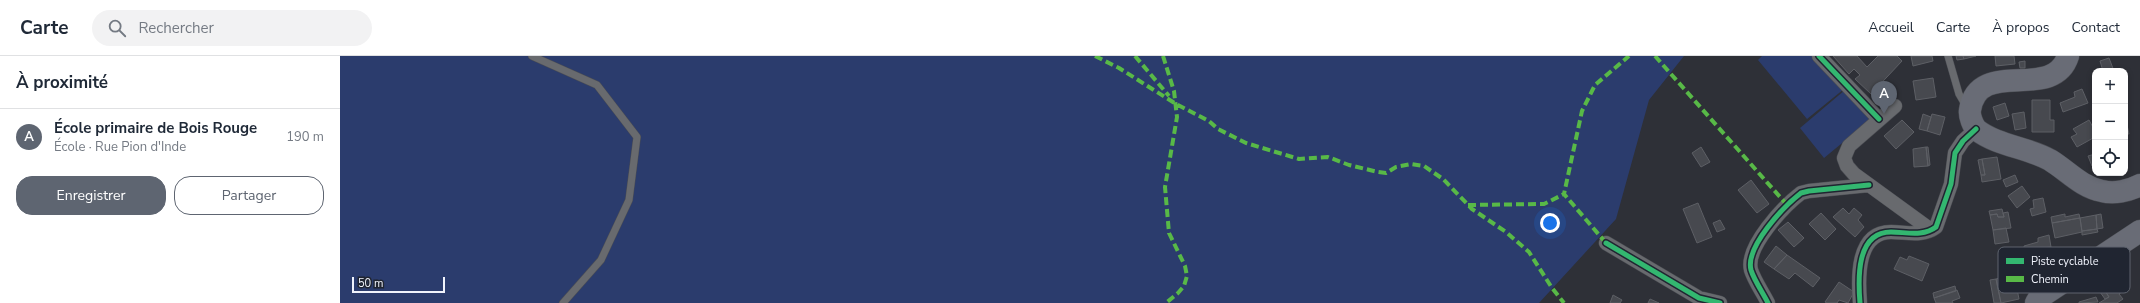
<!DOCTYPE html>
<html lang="fr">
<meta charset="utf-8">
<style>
:root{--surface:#fff;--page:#f2f2f3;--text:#1f2937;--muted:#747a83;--line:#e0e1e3;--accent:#5e6571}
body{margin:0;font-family:"Nunito Sans",sans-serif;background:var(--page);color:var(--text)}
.controls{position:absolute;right:12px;top:12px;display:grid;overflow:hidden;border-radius:8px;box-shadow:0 2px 6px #0003}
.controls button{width:36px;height:36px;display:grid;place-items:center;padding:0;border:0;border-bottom:1px solid var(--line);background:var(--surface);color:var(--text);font:20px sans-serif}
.scale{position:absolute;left:12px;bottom:10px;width:93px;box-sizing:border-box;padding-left:4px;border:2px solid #f0f3fc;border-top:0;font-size:11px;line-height:14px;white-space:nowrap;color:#f0f3fc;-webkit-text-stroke:3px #202531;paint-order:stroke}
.you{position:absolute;left:1210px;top:167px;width:14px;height:14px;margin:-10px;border:3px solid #fff;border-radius:50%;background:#1a73e8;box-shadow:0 0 0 6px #1a73e833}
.badge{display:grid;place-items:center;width:26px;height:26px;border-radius:50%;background:var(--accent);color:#fff;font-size:13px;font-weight:700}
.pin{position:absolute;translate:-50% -33px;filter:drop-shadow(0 1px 2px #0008)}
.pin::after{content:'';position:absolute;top:21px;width:14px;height:12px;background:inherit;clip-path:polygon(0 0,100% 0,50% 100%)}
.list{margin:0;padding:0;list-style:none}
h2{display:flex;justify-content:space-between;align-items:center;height:52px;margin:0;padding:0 16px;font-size:17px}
h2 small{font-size:13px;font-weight:400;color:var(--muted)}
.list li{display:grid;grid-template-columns:26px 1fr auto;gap:12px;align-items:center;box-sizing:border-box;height:56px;padding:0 16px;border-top:1px solid var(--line)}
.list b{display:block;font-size:15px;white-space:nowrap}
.list p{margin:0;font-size:13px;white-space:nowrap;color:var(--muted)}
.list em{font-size:13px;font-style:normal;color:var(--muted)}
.actions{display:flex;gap:8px;padding:12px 16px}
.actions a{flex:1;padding:9px 0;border:1px solid var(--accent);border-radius:16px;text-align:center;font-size:14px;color:var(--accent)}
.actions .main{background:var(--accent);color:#fff}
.icon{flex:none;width:22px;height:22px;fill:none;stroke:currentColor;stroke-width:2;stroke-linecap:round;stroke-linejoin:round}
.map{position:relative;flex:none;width:1800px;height:247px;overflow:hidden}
header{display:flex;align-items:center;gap:24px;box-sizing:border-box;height:56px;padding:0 20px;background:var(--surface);border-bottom:1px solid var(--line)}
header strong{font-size:19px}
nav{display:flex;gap:22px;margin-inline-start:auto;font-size:14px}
.search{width:280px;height:36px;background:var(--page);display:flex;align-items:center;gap:10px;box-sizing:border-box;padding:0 14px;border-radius:22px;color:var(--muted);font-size:15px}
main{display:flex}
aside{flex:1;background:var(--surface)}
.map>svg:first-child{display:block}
</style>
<header>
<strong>Carte</strong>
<div class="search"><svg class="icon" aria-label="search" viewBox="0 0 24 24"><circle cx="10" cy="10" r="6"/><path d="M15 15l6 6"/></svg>Rechercher</div>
<nav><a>Accueil</a><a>Carte</a><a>À propos</a><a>Contact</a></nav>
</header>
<main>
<aside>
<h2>À proximité<small></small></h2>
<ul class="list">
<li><span class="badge">A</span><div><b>École primaire de Bois Rouge</b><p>École · Rue Pion d'Inde</p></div><em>190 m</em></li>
</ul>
<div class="actions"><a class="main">Enregistrer</a><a>Partager</a></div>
</aside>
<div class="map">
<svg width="1800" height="247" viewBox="0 0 1800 247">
<rect width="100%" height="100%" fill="#2e3037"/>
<!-- green -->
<path fill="#2b3c6d" d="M0,0H1344L1309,44L1276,163L1199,247H0Z
M1422,0H1477L1504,33L1467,63L1418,4Z
M1505,34L1530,64L1484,102L1460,72Z"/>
<!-- building -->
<path fill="#47494f" stroke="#5d5f65" d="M1493,0H1517L1527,11L1538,0H1557L1562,5L1531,38L1515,23L1520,19L1514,13L1509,18Z
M1571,0H1592L1593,5L1573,10Z
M1616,0H1623L1624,3L1617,4Z
M1623,0H1636L1624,3Z
M1655,0H1674L1675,8L1656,10Z
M1769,2L1774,15H1763L1760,5Z
M1685,5V12H1680L1679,6Z
M1593,22L1596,41L1576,44L1573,25Z
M1742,33L1748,47L1723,56L1720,47L1735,41L1734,36Z
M1692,44H1710V64H1714V76H1692Z
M1665,47L1669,60L1657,64L1653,51Z
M1684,56L1686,72L1675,74L1672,58Z
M1583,58L1591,61L1587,75L1579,73Z
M1592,58L1605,61L1600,79L1587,75Z
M1785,60L1789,78H1785Z
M1562,64L1574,76L1556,93L1544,80Z
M1749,64L1755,75V81L1737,91L1731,81L1737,78L1733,73Z
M1361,91L1370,106L1361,111L1352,97Z
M1586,91H1588L1590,109L1588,110Z
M1586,91L1588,110L1574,111L1573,93Z
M1755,98V109L1752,110L1748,100Z
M1657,101L1661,123L1642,126L1641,119H1645L1642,103Z
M1642,103L1645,119H1641L1638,104Z
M1675,119L1678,126L1666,131L1663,124Z
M1411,124L1429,148L1417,157L1398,134Z
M1682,130L1690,141L1677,152L1668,140Z
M1703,142L1706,156L1692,160L1690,153L1694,152L1693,144Z
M1358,147L1372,181L1357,187L1343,153Z
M1503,152L1509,158L1514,152L1522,159L1518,164L1524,171L1515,181L1493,161Z
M1662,153L1664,161H1658L1657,158L1650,159L1649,155Z
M1668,156L1671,172L1653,174L1650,159L1657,158L1658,161H1664L1663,157Z
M1481,157L1496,173L1485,184L1469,168Z
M1725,158V161L1739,158L1740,162L1712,167L1711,161Z
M1761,158L1763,172L1757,173L1756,159Z
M1756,159L1757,173L1742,175L1740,162Z
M1740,162L1742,176L1715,182L1712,167Z
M1380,164L1385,173L1377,176L1373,167Z
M1448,166L1464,182L1454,191L1438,174Z
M1666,172L1669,186L1655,188L1653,174Z
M1757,173L1758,176L1742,179V175Z
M1709,179L1711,191L1703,192L1706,207L1687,213L1684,190L1698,186V182Z
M1436,190L1447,199L1434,213L1424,206Z
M1447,199L1480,222L1473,231L1455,217L1449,223L1434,213Z
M1569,200L1589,208L1582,225L1554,213L1560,201L1567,204Z
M1674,218L1679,243L1661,247L1656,223Z
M1778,218L1787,232L1779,238L1783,243L1777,247H1759L1769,241L1762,230Z
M1656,223L1661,247H1654L1650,224Z
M1499,226L1514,236L1508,247L1499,244L1497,247H1487L1485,246Z
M1759,226L1769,241L1765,243L1755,229Z
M1615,230L1616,235L1594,242L1593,237Z
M1617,234L1620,242L1612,245L1613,247H1596L1594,242Z
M1273,239L1282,244L1280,247H1270Z
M1756,241L1758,246L1739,247V246Z
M1310,243L1319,247H1308Z"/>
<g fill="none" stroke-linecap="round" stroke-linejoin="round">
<defs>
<path id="service" d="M192,0L257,29L297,81L289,144L261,204L223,247
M1608,0L1619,38L1626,50"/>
<path id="minor" d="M1479,0L1539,63
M1555,50L1509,90L1504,102L1507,110L1514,118L1591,174
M1266,187L1359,242L1380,247
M1428,247C1423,237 1414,224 1411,214C1405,191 1444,150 1461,137L1469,135L1529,129
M1520,247C1518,223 1516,176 1551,176C1566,176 1583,181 1596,171L1611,128L1615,97L1623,85L1636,73"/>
<path id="primary" d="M1728,0C1713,47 1638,0 1630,54C1629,60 1633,70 1637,74C1658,90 1687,91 1710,104C1728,115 1741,131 1762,135C1774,138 1789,135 1800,129
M1696,247L1699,242L1800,175"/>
</defs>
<!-- service casing -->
<use href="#service" stroke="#4b4d53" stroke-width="8"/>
<!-- minor casing -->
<use href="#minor" stroke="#4b4d53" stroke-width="15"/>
<!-- primary casing -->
<use href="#primary" stroke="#4b4d53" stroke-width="23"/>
<!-- service -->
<use href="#service" stroke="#686a6e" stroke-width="7"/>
<!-- minor -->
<use href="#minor" stroke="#686a6e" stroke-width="14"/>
<!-- primary -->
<use href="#primary" stroke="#696c76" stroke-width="22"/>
<!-- quiet -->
<path stroke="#58b947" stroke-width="4" stroke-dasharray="8 4" stroke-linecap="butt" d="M755,0L779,12L836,48L869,65L878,73L906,87L959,103L988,101L1009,109L1038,116L1046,117L1056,111L1071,108L1084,110L1103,123L1132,153L1166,176L1189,196L1212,232L1224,247
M795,0L829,40
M823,0L834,35L837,61L825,131L829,177L845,210L847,220L844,230L838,237L826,247
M1315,0L1448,150
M1128,149L1204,148L1224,138
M1266,187L1224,138L1242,55L1255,29L1289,0"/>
<defs>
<path id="cycleway" d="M1479,0L1539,63
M1266,187L1359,242L1380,247
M1428,247C1423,237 1414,224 1411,214C1405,191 1444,150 1461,137L1469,135L1529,129
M1520,247C1518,223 1516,176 1551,176C1566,176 1583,181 1596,171L1611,128L1615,97L1623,85L1636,73"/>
</defs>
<!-- cycleway casing -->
<use href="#cycleway" stroke="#202531" stroke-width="8"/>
<!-- cycleway -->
<use href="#cycleway" stroke="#33b770" stroke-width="5"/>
</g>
<!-- legend -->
<rect x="1658" y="191" width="132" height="46" rx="6" fill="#202531" stroke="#5e636e" stroke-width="1"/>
<rect x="1666" y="202" width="18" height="6" fill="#33b770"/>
<rect x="1666" y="220" width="18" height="6" fill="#58b947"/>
<g font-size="11" fill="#f0f3fc">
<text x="1691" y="209">Piste cyclable</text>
<text x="1691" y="227">Chemin</text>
</g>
</svg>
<div class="controls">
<button>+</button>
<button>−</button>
<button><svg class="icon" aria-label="locate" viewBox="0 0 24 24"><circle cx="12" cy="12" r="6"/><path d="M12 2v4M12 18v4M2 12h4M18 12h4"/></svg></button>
</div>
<div class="scale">50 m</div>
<div class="you"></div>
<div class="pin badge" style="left:1544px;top:58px">A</div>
</div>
</main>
